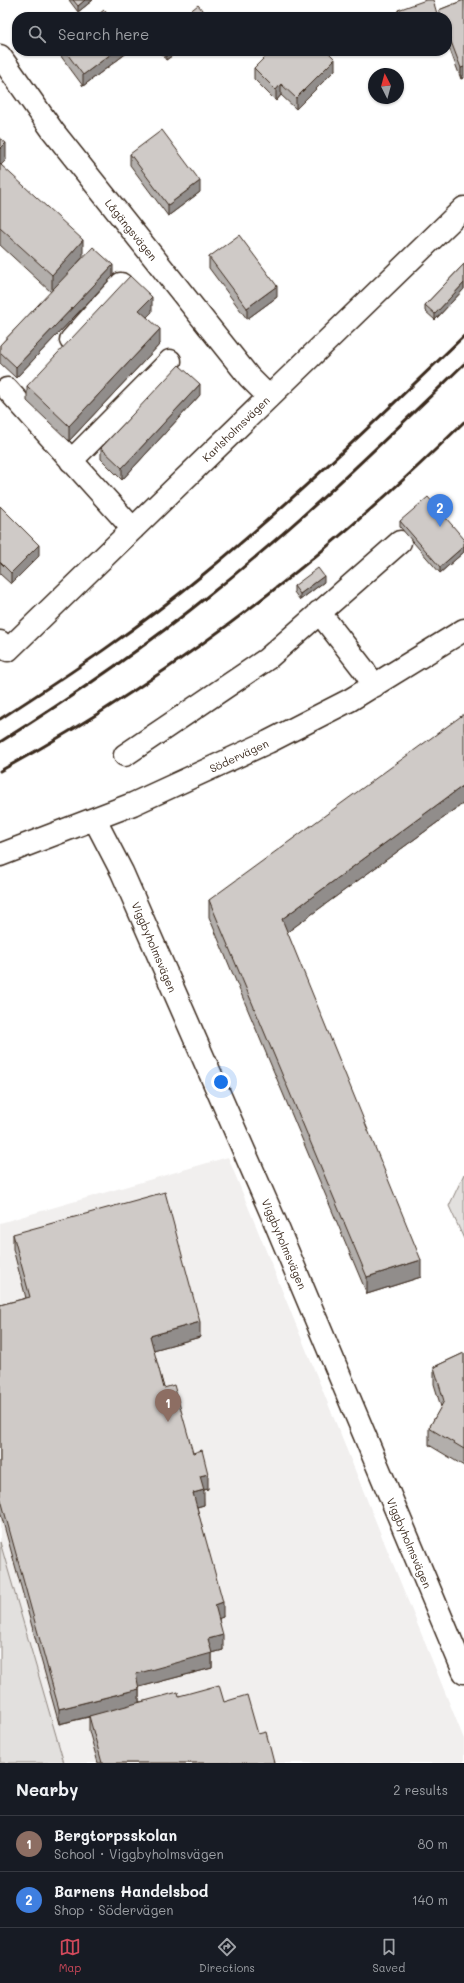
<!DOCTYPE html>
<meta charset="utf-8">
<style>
:root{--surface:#171b24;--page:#242831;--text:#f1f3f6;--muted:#9ea1a6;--line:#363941;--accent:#d1495b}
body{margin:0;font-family:Mali,sans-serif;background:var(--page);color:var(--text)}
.compass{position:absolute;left:368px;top:68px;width:36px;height:36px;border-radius:50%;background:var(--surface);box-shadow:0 1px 3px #0004;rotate:354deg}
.you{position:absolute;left:221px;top:1082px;width:14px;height:14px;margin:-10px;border:3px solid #fff;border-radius:50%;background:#1a73e8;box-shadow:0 0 0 6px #1a73e833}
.badge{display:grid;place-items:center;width:26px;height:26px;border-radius:50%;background:var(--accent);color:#fff;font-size:13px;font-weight:700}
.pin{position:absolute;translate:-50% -33px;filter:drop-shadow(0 1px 2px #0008)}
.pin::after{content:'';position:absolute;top:21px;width:14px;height:12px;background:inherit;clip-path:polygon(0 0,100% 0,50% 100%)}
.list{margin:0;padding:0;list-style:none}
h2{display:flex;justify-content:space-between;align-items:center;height:52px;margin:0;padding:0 16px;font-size:17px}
h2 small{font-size:13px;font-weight:400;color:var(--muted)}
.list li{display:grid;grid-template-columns:26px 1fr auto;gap:12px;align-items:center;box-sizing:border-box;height:56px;padding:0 16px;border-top:1px solid var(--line)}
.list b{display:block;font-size:15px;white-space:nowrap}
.list p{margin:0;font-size:13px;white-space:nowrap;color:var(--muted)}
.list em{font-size:13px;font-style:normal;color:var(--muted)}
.icon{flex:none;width:22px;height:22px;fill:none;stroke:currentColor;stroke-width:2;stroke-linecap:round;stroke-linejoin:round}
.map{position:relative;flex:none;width:464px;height:1763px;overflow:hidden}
.search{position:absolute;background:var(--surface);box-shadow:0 1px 3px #0004;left:12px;right:12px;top:12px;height:44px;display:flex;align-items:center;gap:10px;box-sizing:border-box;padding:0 14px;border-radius:16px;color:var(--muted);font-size:15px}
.sheet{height:164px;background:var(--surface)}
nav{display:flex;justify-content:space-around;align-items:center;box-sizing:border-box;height:56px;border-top:1px solid var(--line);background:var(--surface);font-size:11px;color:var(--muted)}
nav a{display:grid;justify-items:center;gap:2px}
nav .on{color:var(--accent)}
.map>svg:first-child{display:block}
</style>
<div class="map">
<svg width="464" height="1763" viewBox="0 0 464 1763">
<rect width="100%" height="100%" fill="#fff"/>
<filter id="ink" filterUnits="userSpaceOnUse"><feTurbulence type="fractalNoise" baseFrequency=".025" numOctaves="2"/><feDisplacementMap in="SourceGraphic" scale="8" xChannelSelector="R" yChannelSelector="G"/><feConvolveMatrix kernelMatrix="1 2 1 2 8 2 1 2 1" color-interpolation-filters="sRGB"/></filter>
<g filter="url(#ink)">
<!-- built -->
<path fill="#f1efee" d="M228,1157L464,1739V1763H64L0,1542V1223Z"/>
<!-- green -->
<path fill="#e2e0de" stroke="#8e857e" d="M464,1174V1239L449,1206Z
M0,1542L64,1763H0Z"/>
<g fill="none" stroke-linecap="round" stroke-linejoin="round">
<defs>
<path id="minor" d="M0,56L53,131L249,377L269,397
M71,340L121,284
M7,389L133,529
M71,461L170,361
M319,612L364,670L374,686
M0,642L8,650L464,208
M125,755L267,659L400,542
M95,820L122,872L273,1217L464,1672
M0,855L133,804L268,742L350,700L464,630"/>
</defs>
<!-- minor casing -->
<use href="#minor" stroke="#3b2a1e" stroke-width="25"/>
<!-- minor -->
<use href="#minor" stroke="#fff" stroke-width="22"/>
<!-- rail -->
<path stroke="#3b2a1e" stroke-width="3" d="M0,719C70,674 140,627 205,573C295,499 380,417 464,336
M0,742C74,696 145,647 213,592C301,522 383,442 464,364
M0,771C170,678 326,558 464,422"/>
</g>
<!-- wall -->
<path fill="#b2aeab" stroke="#3b2a1e" d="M69,0H93L78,12Z
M464,0L461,79L447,42V17H439V10Z
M398,10L438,17H398Z
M60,51H128V52L83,86L60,55Z
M160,51H179L166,60Z
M266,51H327L335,70L296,109L281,95L276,101L254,79V68L266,56Z
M0,138L6,160L1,165L83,257L113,276L16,378L0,363V345L51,292L0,245Z
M130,154L200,192L168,216L130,165Z
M209,257L277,297L247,319L209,268Z
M464,264V289L435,320L425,311V305Z
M152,312L147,317L160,344L69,441L27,401V386Z
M200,395L122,480L101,459V448Z
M0,506L39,556L11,584L0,574Z
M400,521L464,539V552L440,573L400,527Z
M324,582L300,600L294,592V586Z
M464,803L287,932L421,1277L367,1294L209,917V900Z
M13,1234L200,1337L153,1350L164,1388L208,1489L203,1490L204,1505L197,1507L223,1617L219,1618L223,1650L212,1653V1668L139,1687V1702L179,1696L224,1702L258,1734L274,1763H98L89,1731V1717L59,1724L0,1511V1305L26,1298L13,1249Z
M464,1353V1466L429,1445V1428L441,1407L434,1384V1367Z"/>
<!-- shaded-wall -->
<path fill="#918d8b" stroke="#3b2a1e" d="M85,0H93L78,12V6Z
M115,51H128V52L83,86V75Z
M170,51H179L166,60V53Z
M335,59V70L296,109V98Z
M464,67V78L461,79V68Z
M281,84V95L276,101V90Z
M6,143V160L0,166V149Z
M200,181V192L168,216V205Z
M83,240V257L52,292V275Z
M113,265V276L16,378V367Z
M464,283V289L435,320V314Z
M277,286V297L247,319V308Z
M152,297V312L139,325V310Z
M160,329V344L69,441V426Z
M200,384V395L122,480V468Z
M39,545V556L11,584V573Z
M464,546V552L440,573V567Z
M324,576V582L300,600V594Z
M464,785V803L282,936V919Z
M421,1260V1277L367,1294V1277Z
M200,1322V1337L150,1351V1336Z
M208,1474V1489L200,1491V1476Z
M204,1490V1505L193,1508V1493Z
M223,1602V1617L215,1620V1605Z
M223,1635V1650L212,1653V1668L136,1688V1674L208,1639Z
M139,1689V1704L59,1724V1709Z"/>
<!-- building -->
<path fill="#cfcac7" stroke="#3b2a1e" d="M73,0H85L78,6Z
M426,0H433L438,17H401L398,10Z
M464,0V67L461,68L447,31V17H442L439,10Z
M198,5L208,17H183Z
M104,10L110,17H95Z
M65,51H115L83,75Z
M164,51H170L166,53Z
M266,51H327L335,59L296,98L281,84L276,90L254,68L269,53Z
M162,130L200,181L168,205L130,154Z
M0,138L6,143L0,149Z
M0,164L83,240L52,275L0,228Z
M239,235L277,286L247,308L209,257Z
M93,247L113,265L16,367L0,352V345Z
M464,264V283L435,314L425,305Z
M130,276L152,297L139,310L160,329L69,426L27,386Z
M179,365L200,384L122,468L101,448Z
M428,497L464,539V546L440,567L400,521Z
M0,506L39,545L11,573L0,562Z
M318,568L324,576L300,594L294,586Z
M464,714V785L282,919L421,1260L367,1277L209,900Z
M165,1192L200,1322L150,1336L164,1388L174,1385L193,1453L202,1450L208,1474L200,1476L204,1490L193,1493L223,1602L215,1605L223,1635L208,1639L212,1653L136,1674L139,1689L59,1709L0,1496V1305L30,1297L13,1234Z
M464,1353V1449L429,1428L444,1401L434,1367Z
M219,1685L224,1702L247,1695L258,1734L266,1732L274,1763H102L89,1716L178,1692L179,1696Z"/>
</g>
<g text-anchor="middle" stroke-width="4" stroke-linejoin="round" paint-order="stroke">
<!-- street labels -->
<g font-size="11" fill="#3b2a1e" stroke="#fff">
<text transform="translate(131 230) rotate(51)" y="4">Lågängsvägen</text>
<text transform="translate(236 429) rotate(-44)" y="4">Karlsholmsvägen</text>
<text transform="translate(239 756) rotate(-25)" y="4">Södervägen</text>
<text transform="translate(154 947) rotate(67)" y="4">Viggbyholmsvägen</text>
<text transform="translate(284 1244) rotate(67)" y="4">Viggbyholmsvägen</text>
<text transform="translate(409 1543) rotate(67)" y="4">Viggbyholmsvägen</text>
</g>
</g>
</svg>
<svg class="compass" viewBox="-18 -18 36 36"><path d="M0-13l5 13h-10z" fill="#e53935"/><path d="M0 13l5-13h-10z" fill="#9ea1a6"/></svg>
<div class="you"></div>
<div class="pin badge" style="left:168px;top:1422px;background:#8d6e63">1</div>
<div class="pin badge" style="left:440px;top:527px;background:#3f7fe0">2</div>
<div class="search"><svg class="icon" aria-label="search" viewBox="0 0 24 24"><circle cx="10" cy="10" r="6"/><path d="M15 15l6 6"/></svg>Search here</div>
</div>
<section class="sheet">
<h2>Nearby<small>2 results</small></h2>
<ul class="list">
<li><span class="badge" style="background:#8d6e63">1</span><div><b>Bergtorpsskolan</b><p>School · Viggbyholmsvägen</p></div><em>80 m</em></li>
<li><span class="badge" style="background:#3f7fe0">2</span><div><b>Barnens Handelsbod</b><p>Shop · Södervägen</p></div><em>140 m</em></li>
</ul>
</section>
<nav>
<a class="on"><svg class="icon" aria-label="map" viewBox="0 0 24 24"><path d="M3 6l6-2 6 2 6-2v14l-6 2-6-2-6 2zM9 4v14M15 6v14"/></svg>Map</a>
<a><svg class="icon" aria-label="directions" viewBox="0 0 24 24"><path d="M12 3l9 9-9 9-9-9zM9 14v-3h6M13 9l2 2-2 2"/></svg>Directions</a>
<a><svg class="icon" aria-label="saved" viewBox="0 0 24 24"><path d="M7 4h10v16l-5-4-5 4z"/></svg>Saved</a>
</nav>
